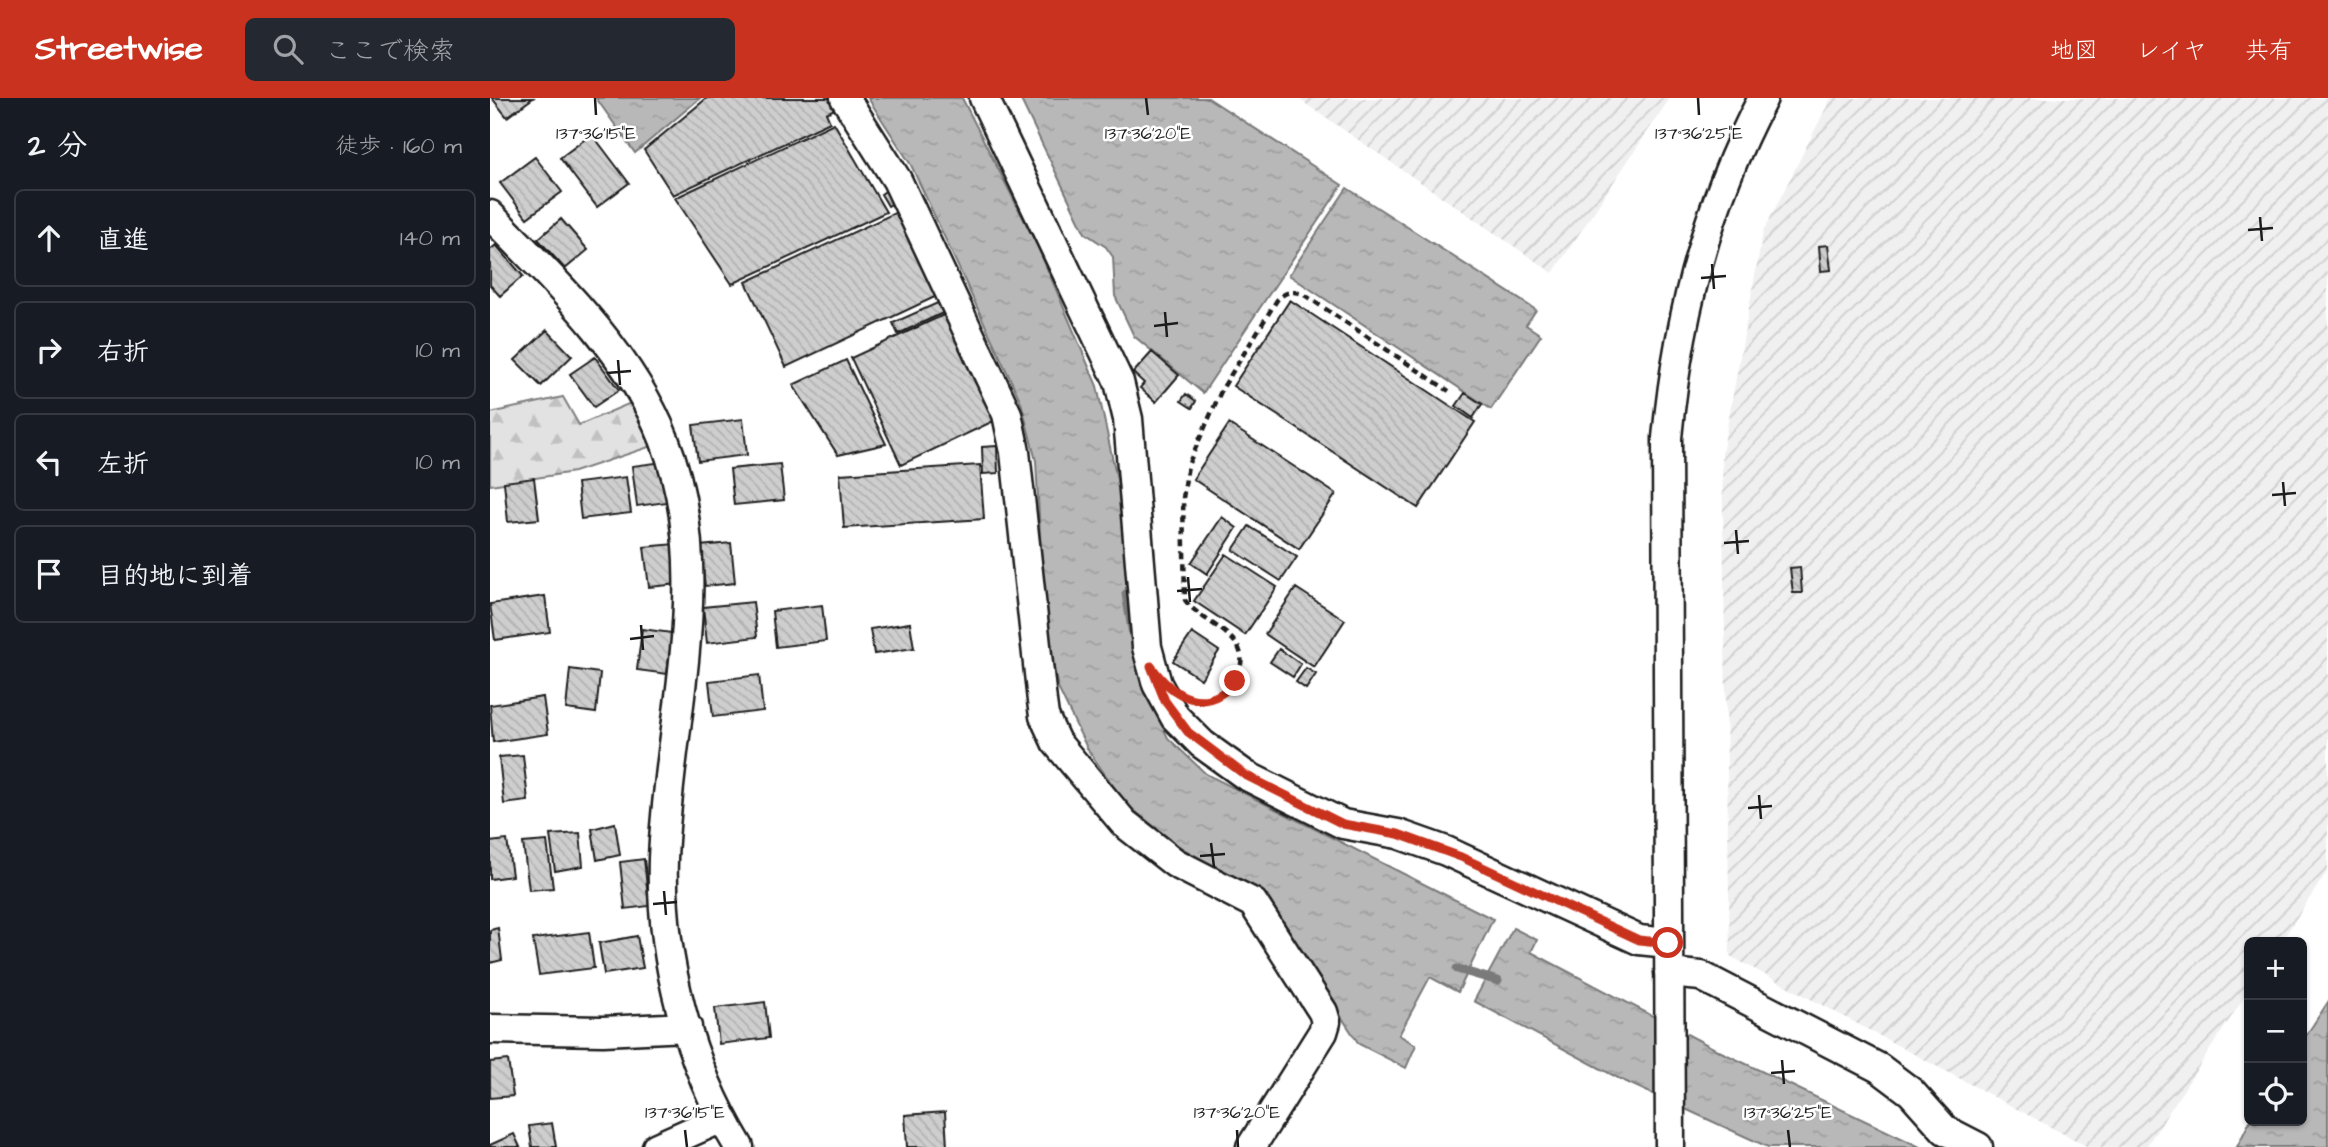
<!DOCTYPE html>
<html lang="ja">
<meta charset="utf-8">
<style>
:root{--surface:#171b24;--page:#242831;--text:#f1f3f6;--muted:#9ea1a6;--line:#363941;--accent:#c8321e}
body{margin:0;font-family:"Architects Daughter","Klee One",sans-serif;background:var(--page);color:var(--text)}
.controls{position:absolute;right:21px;bottom:21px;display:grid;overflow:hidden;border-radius:10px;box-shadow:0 2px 5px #0004}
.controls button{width:63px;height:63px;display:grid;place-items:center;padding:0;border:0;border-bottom:2px solid var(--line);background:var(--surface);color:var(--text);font:35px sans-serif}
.stop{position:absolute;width:21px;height:21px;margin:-16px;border:5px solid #c8321e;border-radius:50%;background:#fff}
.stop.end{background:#c8321e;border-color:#fff;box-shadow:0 2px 7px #0008}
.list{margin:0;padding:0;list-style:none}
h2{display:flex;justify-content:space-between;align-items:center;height:91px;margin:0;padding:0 28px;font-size:30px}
h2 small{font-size:23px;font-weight:400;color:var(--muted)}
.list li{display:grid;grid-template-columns:46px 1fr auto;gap:21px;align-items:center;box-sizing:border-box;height:98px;margin:0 14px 14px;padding:0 14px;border:2px solid var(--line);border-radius:10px}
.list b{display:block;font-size:26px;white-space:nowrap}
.list em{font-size:23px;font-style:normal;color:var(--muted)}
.icon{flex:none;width:38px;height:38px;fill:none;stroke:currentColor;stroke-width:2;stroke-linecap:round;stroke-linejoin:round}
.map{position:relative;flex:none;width:1838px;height:1049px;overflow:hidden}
header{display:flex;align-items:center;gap:42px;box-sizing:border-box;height:98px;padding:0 35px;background:var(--accent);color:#fff}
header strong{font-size:33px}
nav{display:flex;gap:38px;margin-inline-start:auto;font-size:24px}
.search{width:490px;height:63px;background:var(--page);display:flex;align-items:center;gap:18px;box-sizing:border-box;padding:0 24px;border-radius:10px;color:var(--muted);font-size:26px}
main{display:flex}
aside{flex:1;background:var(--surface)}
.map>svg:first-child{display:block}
</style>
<header>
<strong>Streetwise</strong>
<div class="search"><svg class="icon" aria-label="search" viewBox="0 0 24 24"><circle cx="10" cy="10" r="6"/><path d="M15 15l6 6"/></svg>ここで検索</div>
<nav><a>地図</a><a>レイヤ</a><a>共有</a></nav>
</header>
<main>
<aside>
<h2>2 分<small>徒歩 · 160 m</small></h2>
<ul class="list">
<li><svg class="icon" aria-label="ahead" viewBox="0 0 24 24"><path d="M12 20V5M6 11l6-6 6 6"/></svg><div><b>直進</b></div><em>140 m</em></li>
<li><svg class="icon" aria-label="right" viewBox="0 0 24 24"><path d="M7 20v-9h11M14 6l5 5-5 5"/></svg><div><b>右折</b></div><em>10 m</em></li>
<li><svg class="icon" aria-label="left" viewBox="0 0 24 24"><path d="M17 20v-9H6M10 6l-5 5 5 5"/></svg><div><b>左折</b></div><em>10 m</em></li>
<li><svg class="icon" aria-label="arrive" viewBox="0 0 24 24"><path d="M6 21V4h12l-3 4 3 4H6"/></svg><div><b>目的地に到着</b></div></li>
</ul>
</aside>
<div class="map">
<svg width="1838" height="1049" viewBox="0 0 1838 1049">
<defs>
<pattern id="industrial-furrows" width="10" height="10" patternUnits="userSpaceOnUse" patternTransform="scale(1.75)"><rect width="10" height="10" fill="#f0f0f0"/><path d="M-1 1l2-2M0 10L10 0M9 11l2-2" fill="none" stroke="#cdcdcd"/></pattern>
<pattern id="forest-firs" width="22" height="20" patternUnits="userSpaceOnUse" patternTransform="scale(1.75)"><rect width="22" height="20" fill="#e2e2e2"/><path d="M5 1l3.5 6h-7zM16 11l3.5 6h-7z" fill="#c1c1c1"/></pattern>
<pattern id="water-ripples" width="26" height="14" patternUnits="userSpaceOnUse" patternTransform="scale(1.75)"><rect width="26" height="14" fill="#b8b8b8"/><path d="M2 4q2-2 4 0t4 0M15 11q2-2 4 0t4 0" fill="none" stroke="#9e9e9e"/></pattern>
<pattern id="building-back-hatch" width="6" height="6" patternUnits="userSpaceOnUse" patternTransform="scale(1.75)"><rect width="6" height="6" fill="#cecece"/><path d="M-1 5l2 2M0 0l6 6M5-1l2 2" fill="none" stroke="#b0b0b0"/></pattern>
</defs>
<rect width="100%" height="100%" fill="#fff"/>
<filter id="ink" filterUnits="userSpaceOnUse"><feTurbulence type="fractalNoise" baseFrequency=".0143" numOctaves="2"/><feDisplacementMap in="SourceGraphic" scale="14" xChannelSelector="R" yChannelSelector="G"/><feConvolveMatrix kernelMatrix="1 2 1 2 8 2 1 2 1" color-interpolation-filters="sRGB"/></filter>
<g filter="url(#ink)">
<!-- industrial -->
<path fill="url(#industrial-furrows)" d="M807,0H1180L1063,175Z
M1341,0H1838V772L1791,844H1759V892L1656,1049H1598L1240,858L1232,356L1273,134Z"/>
<!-- forest -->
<path fill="url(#forest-firs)" stroke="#7f7f7f" stroke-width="2" d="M73,299L89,327L143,304L168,346L84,374L0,387V315Z"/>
<!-- water -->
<path fill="url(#water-ripples)" stroke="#7a7a7a" stroke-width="2" d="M106,0H210L145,55Z
M378,0H472L548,149L607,288L633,410L638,522L655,592L678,640L716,676L1003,821L968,894L940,879L909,937L926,947L916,970L869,946L772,797L687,747L635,705L598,652L568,590L555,528L546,363L531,304L421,67Z
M530,0H718L852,87L713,295L644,238L625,198L623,159L616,149L595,135Z
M857,90L1046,212L1036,227L1051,237L1001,311L799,177Z
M1023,830L1047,842L1041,854L1229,953L1430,1049H1278L1132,982L984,903Z
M1838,904V1049H1747L1760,1023H1812V944Z"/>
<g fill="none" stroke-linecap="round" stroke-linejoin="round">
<!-- stream -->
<path stroke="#7a7a7a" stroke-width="9" d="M636,496L643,537
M967,871L1008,883"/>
</g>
<!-- building -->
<path fill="url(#building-back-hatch)" stroke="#1c1c1c" stroke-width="2" d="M2,0H43L17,19Z
M217,0H341L347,10L336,15L340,24L183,97L154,52Z
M344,25L396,114L242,186L185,100Z
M102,36L139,85L107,109L70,60Z
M45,59L72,94L37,120L10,85Z
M400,90L407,103L398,108L391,96Z
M409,113L449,197L296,269L256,184Z
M71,121L98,152L75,171L48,141Z
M6,147L33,178L10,198L0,187V152Z
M1338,147L1341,172L1331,173L1329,148Z
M800,202L985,324L928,410L743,288Z
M452,203L457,213L408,236L403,225Z
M460,214L510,320L411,367L361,260Z
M57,232L82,258L51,288L25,262Z
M662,254L689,277L666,304L650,290L654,285L643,275Z
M105,259L129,292L104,309L80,276Z
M356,262L396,346L348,357L303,287Z
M975,295L992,306L983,320L966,308Z
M696,296L706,303L702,310L691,303Z
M253,321L257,357L208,363L203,327Z
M739,326L846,396L809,451L703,381Z
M507,348L508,375L493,376L492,349Z
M173,364L177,404L147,408L142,368Z
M290,366L294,402L244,407L240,371Z
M490,367L494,421L354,430L350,376Z
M136,379L141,415L91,421L87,385Z
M44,380L49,421L18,424L14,384Z
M732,419L747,430L717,476L701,465Z
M759,428L807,459L791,483L743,452Z
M241,445L245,485L215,488L210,448Z
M185,446L189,486L159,489L154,449Z
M736,456L787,489L755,537L704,503Z
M1310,469L1312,495H1303L1300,470Z
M806,490L855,522L824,569L775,536Z
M55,498L60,534L5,542L0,506Z
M263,504L267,539L217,545L213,509Z
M332,507L336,543L286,549L282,513Z
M420,525L424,550L384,556L380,531Z
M152,531L182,535L177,576L147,572Z
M702,535L729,553L711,581L683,563Z
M789,551L811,566L803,579L780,564Z
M816,570L826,576L816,591L806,584Z
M80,571L110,575L106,615L76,611Z
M269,577L273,613L223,619L219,583Z
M53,599L58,636L3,644L0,607Z
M33,657L38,703L14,706L9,659Z
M125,725L130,757L107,762L102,731Z
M90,735L93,768L65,773L60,737Z
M17,742L22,778L0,781V744Z
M57,743L63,790L39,792L33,745Z
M154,761L159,808L135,811L130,764Z
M8,830L12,862L0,865V832Z
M99,834L104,870L49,877L43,841Z
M147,838L153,870L114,876L109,845Z
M275,904L279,940L229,946L225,910Z
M18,962L23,998L0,1000V964Z
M455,1014L457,1049H417L415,1017Z
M62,1025L66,1049H42L39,1028Z
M24,1036L30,1049H0V1047Z"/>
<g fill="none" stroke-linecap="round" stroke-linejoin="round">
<defs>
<path id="minor" d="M355,0L407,82L517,316L525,354L552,603L554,618L566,644L634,725L685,765L763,805L833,914L836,924L833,934L761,1049
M494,0L629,284L638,321L657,549L667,586L685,619L712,646L755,677L853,726L908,736L956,753L1149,842L1178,845
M0,117C65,183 140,254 174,341C227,475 178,623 173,761C170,860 198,965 249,1049
M1179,875L1211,878L1389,970L1421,994L1455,1032L1488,1049
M0,931L113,933L197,929
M167,1049L232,1020
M1180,1049L1177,340C1188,222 1217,105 1273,0"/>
</defs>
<!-- minor casing -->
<use href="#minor" stroke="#1c1c1c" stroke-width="33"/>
<!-- path -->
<path stroke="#1c1c1c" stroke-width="4.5" stroke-dasharray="7 5" stroke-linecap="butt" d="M708,603C725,601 739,595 747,578C767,538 713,528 695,502L693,400L698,367L732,291L787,202C795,194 801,192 813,196L959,293"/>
<!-- minor -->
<use href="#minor" stroke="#fff" stroke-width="28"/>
</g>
</g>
<g fill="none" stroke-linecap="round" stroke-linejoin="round" filter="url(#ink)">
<!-- route -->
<path stroke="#c8321e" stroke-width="9" d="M745,583C716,618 683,599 661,568L675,603L698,634L755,677L853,726L908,736L971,759L1149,842L1178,845"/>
</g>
<!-- ticks -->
<path fill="none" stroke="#1c1c1c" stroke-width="2.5" d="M105,0L106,17M656,0L658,17M1208,0L1209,17M1770,119L1772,143M1758,132L1783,130M1222,166L1224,191M1211,180L1236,178M675,214L677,239M664,228L688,225M128,262L130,287M117,275L141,273M1793,384L1795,408M1782,397L1806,395M1246,432L1248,456M1234,445L1259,443M698,479L700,504M687,493L712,491M151,527L153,552M140,541L164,538M1269,697L1271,721M1258,710L1282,708M721,745L724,769M710,758L735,756M174,793L176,817M163,806L187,804M1292,962L1294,986M1281,975L1305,973M195,1032L197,1049M747,1032L748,1049M1298,1032L1300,1049"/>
<g font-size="18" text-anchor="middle" fill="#1c1c1c" stroke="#fff" stroke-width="5" stroke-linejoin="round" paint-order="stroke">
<text x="106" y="41">137°36'15"E</text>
<text x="658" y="41">137°36'20"E</text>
<text x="1209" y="41">137°36'25"E</text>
<text x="195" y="1020">137°36'15"E</text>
<text x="747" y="1020">137°36'20"E</text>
<text x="1298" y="1020">137°36'25"E</text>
</g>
</svg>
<div class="controls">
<button>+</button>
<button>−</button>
<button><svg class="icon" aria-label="locate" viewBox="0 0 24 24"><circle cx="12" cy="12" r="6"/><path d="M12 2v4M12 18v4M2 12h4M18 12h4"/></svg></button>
</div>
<div class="stop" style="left:1178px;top:845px"></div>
<div class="stop end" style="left:745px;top:583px"></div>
</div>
</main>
